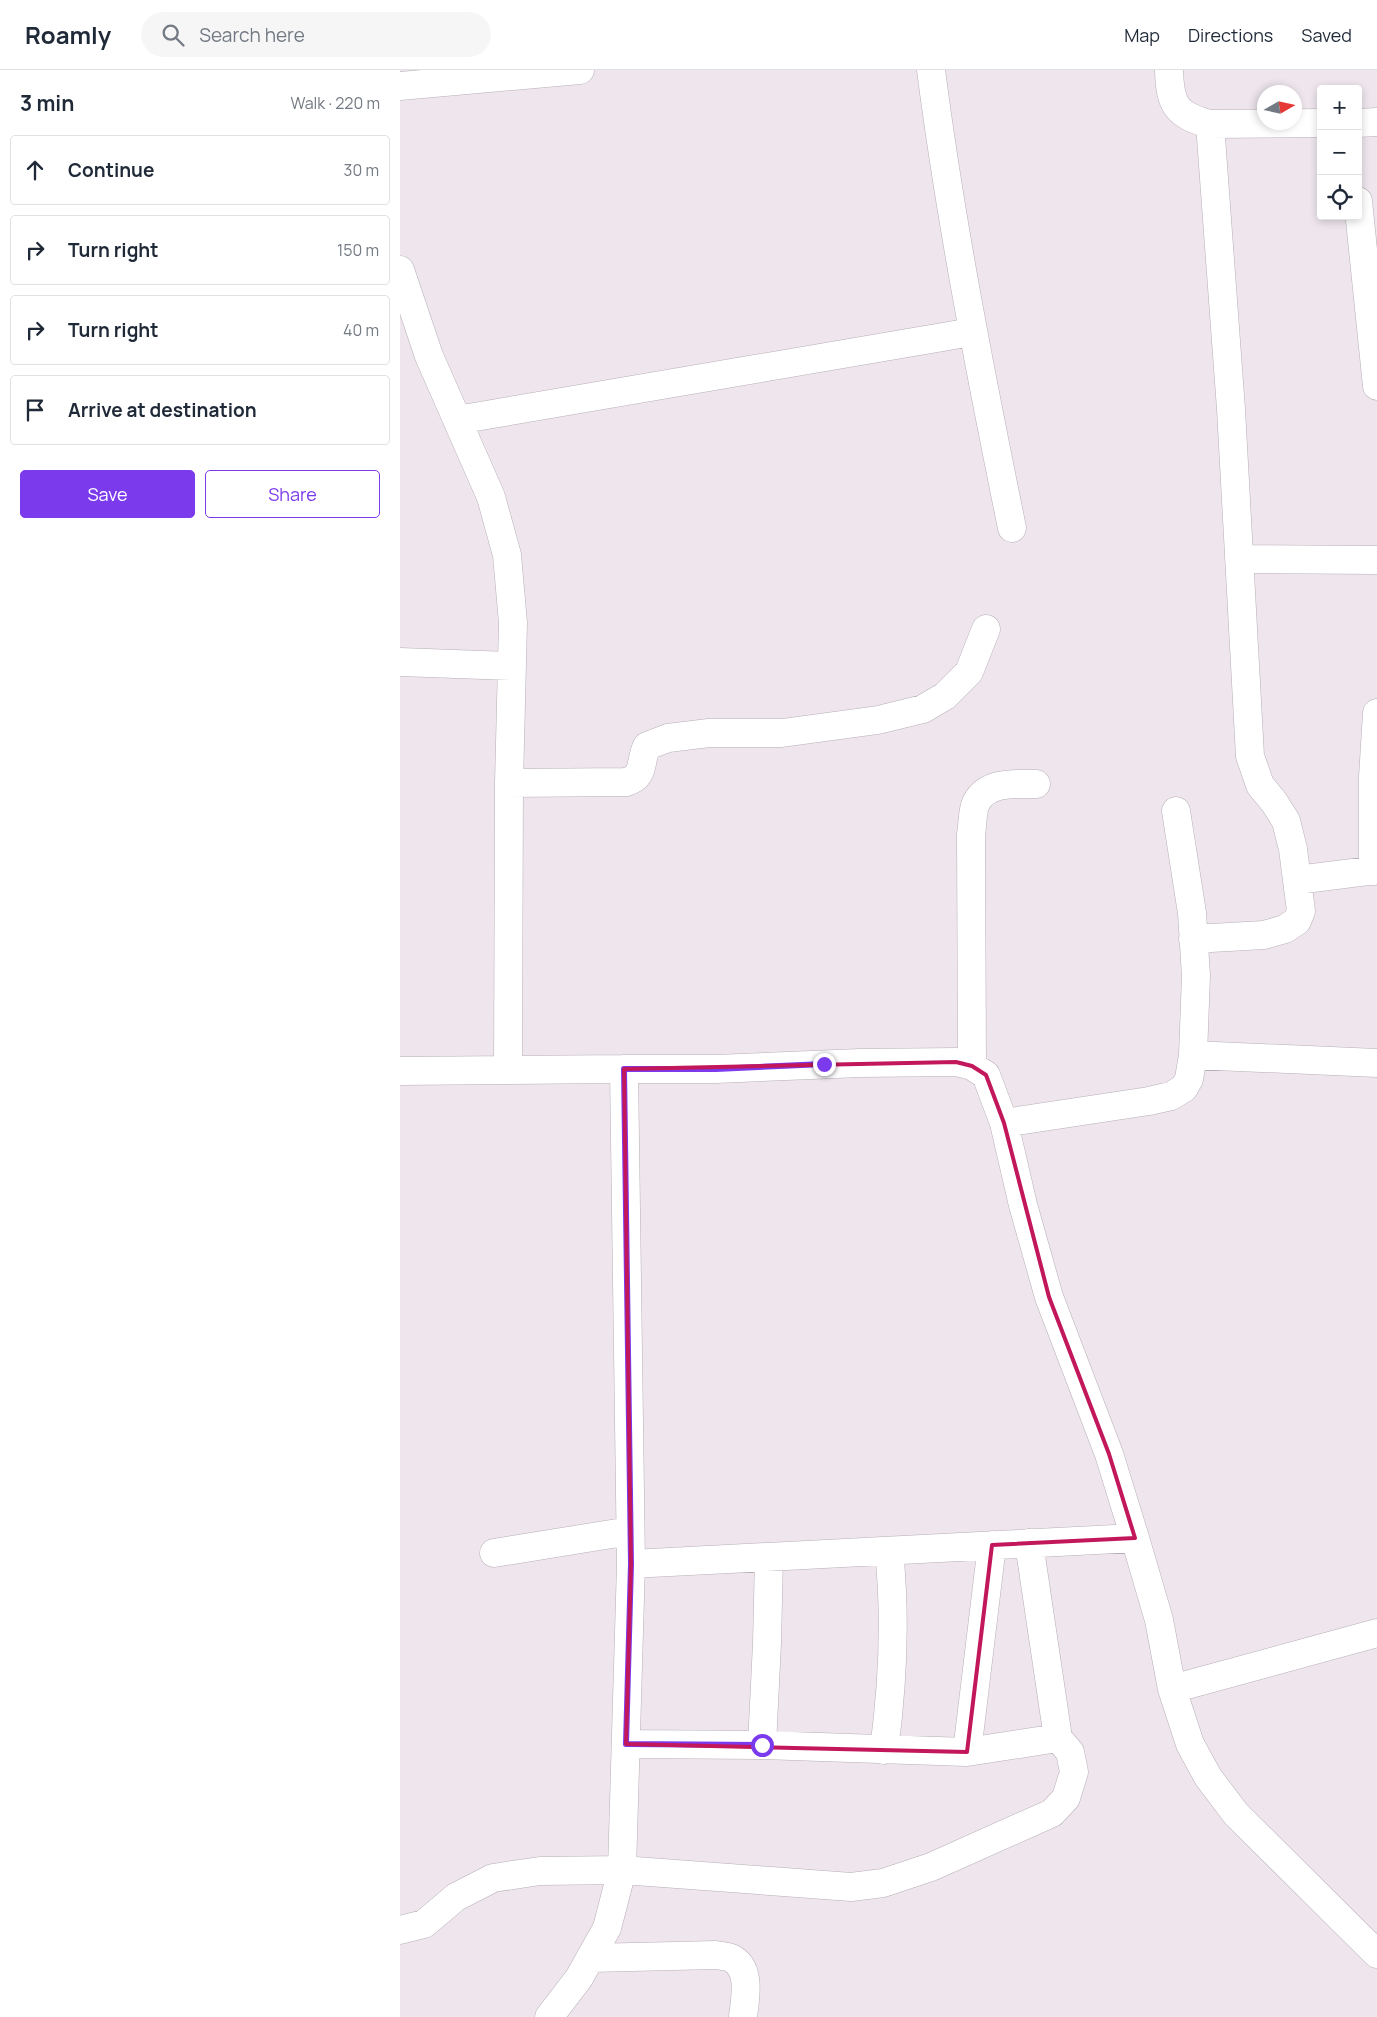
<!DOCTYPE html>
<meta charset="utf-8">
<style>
:root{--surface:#fff;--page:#f6f6f7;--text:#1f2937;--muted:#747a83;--line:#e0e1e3;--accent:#7c3aed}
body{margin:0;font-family:Manrope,sans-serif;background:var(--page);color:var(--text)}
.controls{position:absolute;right:15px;top:15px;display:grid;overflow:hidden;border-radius:5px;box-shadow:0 2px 8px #0003}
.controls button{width:45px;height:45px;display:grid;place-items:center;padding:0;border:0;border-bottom:1px solid var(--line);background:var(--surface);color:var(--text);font:25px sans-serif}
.compass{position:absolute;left:857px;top:15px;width:45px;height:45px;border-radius:50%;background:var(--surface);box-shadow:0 2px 8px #0003;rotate:81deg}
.stop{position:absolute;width:15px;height:15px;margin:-11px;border:4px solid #7c3aed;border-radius:50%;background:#fff}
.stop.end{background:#7c3aed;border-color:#fff;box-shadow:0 1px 5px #0008}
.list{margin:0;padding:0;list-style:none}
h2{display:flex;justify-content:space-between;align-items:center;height:65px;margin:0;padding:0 20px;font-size:21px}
h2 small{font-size:16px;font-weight:400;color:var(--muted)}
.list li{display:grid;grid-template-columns:32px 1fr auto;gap:15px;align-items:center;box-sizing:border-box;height:70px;margin:0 10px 10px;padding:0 10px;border:1px solid var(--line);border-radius:5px}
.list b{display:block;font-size:19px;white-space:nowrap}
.list em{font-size:16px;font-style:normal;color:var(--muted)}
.actions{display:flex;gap:10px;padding:15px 20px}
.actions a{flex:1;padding:11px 0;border:1px solid var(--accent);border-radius:5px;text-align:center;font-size:18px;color:var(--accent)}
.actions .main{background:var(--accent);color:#fff}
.icon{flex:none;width:28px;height:28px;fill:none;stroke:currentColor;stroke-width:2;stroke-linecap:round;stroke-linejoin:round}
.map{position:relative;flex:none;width:977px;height:1947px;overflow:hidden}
header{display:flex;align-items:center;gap:30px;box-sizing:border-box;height:70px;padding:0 25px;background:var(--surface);border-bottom:1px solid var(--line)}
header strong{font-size:24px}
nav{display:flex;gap:28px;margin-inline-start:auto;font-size:18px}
.search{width:350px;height:45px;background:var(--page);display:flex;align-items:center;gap:12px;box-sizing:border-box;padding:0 18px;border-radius:28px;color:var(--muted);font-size:19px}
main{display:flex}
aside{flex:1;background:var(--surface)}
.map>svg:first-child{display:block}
</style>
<header>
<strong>Roamly</strong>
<div class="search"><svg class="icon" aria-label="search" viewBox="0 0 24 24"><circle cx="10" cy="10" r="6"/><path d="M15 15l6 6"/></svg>Search here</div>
<nav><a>Map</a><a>Directions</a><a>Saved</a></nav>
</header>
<main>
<aside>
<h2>3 min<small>Walk · 220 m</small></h2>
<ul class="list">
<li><svg class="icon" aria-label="ahead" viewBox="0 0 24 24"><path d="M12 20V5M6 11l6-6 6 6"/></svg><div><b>Continue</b></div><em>30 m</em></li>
<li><svg class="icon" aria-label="right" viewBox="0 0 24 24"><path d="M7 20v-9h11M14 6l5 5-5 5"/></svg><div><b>Turn right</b></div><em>150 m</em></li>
<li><svg class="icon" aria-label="right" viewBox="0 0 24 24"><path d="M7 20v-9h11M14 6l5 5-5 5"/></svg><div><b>Turn right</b></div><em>40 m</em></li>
<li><svg class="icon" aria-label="arrive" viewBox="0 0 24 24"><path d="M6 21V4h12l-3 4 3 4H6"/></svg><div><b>Arrive at destination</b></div></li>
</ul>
<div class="actions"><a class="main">Save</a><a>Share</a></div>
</aside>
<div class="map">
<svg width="977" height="1947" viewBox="0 0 977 1947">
<rect width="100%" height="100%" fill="#eee5ed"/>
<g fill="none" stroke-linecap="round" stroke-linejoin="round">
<defs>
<path id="street" d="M531,0C551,154 581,306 612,458
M769,0C770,35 776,45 810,54L921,53
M0,16L180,0
M958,53L977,52
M958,131L977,316
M0,200L29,286L91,427L107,485L113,553L109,713L108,1000
M57,350L572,262
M841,489L977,490
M0,592L112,596
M109,713L226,712C246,706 239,692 247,676L268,668L309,663H382L478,650L523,639L545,626L569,602L586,559
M973,801V707L977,643
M897,810L977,800
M793,869L864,865L885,859L897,851L901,841L893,779L886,751L874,732L860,715L850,686L831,339L810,54
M793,985L977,993
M572,996L571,764C573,754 572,741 576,733C587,711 616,714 636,714
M0,1001L224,999
M604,1053L749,1031L771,1026L784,1018L789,1009L793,985L796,906L792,843L776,741
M94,1483L230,1461
M231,1494L735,1468
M772,1619L977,1563
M226,1674L362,1675L567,1682L658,1668
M362,1675L367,1573L369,1488
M484,1680C493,1613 496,1548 489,1481
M567,1682L592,1475
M0,1860L24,1854L56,1827L93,1808L140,1801L222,1800L451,1817L483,1813L531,1797L652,1743L666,1728L674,1702L670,1682L658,1668L629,1473
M190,1888L316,1885C320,1886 327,1886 331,1888C352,1898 345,1929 343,1947
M149,1947L179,1908L207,1858L222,1800L231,1494L224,999H316L460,993L556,992L572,996L586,1005L604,1053L623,1135L649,1227L709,1384L735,1468L759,1550L772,1619L790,1674L808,1707L836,1744L977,1884"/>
</defs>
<!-- street casing -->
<use href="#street" stroke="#b7afb7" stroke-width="29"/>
<!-- street -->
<use href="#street" stroke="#fff" stroke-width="28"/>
</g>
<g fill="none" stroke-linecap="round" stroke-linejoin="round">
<!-- route -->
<path stroke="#7c3aed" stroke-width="6" d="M362,1675L226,1674L231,1494L224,999H316L424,994"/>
</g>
<!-- marked area -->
<path fill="none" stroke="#c2185b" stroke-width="4" stroke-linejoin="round" d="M556,992L572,996L586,1005L604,1053L649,1227L709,1384L735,1468L592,1475L567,1682L226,1674L231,1494L224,999Z"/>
</svg>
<div class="controls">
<button>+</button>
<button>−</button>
<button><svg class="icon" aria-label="locate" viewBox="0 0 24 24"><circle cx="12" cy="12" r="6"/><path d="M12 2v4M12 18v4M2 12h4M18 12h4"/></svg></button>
</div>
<svg class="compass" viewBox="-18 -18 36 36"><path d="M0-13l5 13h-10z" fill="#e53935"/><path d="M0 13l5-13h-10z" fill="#747a83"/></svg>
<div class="stop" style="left:362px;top:1675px"></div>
<div class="stop end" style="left:424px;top:994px"></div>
</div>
</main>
